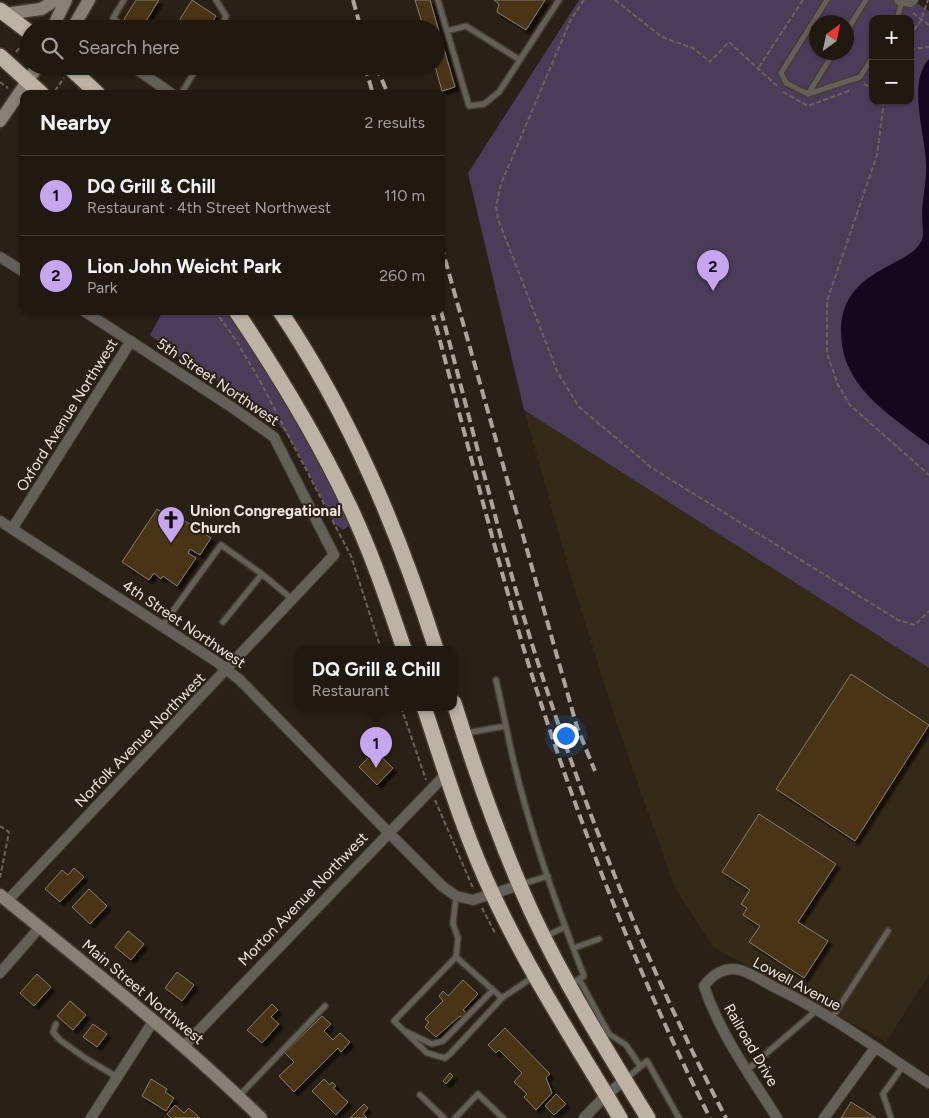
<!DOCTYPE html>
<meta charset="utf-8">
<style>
:root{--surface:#1f1910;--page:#272219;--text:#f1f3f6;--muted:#a1a09f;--line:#3c3830;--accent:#c7a6ef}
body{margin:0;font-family:Figtree,sans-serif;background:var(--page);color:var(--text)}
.controls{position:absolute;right:15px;top:15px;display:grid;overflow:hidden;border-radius:10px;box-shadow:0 1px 4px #0004}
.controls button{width:45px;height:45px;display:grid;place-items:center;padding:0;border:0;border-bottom:1px solid var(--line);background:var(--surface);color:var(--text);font:25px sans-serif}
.compass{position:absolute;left:809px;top:15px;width:45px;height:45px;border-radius:50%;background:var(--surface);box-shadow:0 1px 4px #0004;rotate:33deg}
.you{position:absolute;left:565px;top:735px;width:18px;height:18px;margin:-12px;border:4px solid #fff;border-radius:50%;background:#1a73e8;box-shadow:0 0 0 8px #1a73e833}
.badge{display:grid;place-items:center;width:32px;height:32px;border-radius:50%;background:var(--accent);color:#111;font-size:16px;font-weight:700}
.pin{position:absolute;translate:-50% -41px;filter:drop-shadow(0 1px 2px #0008)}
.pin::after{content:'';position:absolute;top:26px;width:18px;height:15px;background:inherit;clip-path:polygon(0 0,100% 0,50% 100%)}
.popup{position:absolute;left:295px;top:646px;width:162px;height:65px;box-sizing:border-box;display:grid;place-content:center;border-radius:10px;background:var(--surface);filter:drop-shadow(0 1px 4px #0005);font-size:16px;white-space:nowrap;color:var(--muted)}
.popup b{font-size:19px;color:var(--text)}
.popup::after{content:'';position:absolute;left:50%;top:100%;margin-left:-10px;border:10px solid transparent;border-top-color:var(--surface)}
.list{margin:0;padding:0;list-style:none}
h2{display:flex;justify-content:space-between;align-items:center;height:65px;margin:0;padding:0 20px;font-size:21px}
h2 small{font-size:16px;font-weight:400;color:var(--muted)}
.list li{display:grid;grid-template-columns:32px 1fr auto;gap:15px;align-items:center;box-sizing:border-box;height:80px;padding:0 20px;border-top:1px solid var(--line)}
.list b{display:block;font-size:19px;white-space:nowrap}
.list p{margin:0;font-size:16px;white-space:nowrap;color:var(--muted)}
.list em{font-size:16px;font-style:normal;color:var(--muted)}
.icon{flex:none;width:28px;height:28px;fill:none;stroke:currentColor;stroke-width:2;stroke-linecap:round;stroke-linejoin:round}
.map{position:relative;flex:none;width:929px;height:1118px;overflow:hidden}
.search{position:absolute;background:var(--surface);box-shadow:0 1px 4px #0004;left:20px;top:20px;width:425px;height:55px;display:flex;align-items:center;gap:12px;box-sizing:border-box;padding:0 18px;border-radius:28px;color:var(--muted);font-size:19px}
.panel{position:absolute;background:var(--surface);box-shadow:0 1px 4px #0004;left:20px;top:90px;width:425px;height:225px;border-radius:10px}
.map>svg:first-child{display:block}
</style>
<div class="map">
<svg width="929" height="1118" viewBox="0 0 929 1118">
<defs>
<filter id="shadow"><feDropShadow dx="4" dy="4" stdDeviation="1" flood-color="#0009"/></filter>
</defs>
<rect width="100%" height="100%" fill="#292116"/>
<!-- built -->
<path fill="#352918" d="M524,410L929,668V975L886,1042L713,947L674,886L618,727L576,594Z"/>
<!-- green -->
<path fill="#4a3d5a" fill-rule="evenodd" d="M579,0H912L929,11V668L524,410L468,173ZM873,19H910V101H873ZM816,22H846V52H816Z
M163,311H228L286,402L337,494L349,526L343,530L335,524L293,443L271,414L177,356L150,335Z"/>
<!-- water -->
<path fill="#140821" d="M929,59V445C894,418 849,392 842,345C831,263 919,270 923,235C923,227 922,220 922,212C923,196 927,179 926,163C925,133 907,83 929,59Z"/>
<!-- building -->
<path fill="#4a3617" stroke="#867c6e" filter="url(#shadow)" d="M136,0H159L141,29H135L123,21Z
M192,0L216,16L208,29H174Z
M415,0H430L455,87L442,91L435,66L436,29H424Z
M494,0H545L526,30L497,12L499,4Z
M157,509L171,518L174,514L211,538L200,555L190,549L188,553L196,558L177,586L163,576L161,579L154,573L149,580L122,562Z
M851,674L929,725L855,841L776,789Z
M375,751L393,768L377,785L359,767Z
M759,814L836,864L798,922L828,941L804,978L749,942L760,926L743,915L747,908L741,904L750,890L722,872Z
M74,868L84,877L60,902L45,889L62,870L68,875Z
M89,889L107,906L90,924L72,907Z
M128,931L144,944L131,960L115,947Z
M177,972L194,985L182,1001L165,988Z
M37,974L51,987L34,1006L20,993Z
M463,980L478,994L463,1010L467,1013L462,1018L460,1016L436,1037L425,1027L429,1022L425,1019L443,1001L439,996L443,991L448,996Z
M70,1001L86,1015L73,1030L57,1016Z
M272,1004L278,1010L271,1017L279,1024L262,1043L247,1030Z
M322,1016L331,1024L324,1031L333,1040L340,1033L350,1042L341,1052L338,1048L294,1092L279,1076L294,1062L285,1053Z
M93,1024L107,1034L97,1047L83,1037Z
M505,1028L550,1074L546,1078L552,1093L536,1110L524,1097L527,1094L514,1082L522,1073L499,1050L496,1053L488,1045Z
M450,1073L453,1076L446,1084L443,1081Z
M151,1079L167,1089L165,1092L174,1098L166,1111L142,1096Z
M324,1079L330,1085L332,1082L336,1086L333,1088L348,1102L336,1115L312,1091Z
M556,1094L566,1104L554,1115L545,1106Z
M851,1102L876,1118H841Z
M364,1104L368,1108L363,1114L367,1118H350Z
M175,1105L184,1113L189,1108L200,1118H171L167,1114Z"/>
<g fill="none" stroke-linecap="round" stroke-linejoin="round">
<defs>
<path id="lane" d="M124,0L113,18L126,29
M216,0L226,16L221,29
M438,0L469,106L484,104L499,92L559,0
M827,0L781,73L786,83L808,94L860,77L873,57
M897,19L902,2
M447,31L466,26L520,60
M846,32L866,0
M181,94L198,66
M808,94L834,52
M223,622L262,574
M162,626L221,545L262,574L292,599
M496,680L506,726
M466,733L506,726C523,812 552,894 584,976L571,984
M522,884L548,876
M456,896L453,924L458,938L456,957L502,998L533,977
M544,937L565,927
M574,948L599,939
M456,957L394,1021L427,1053L445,1058L450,1054L502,998
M579,979L609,1034L626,1045L640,1066
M832,1018L888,931
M56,1024L53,1032L60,1040L85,1058L117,1077
M407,1032L432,1044L443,1041L493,990
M747,1070L817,1010
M627,1078L647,1061L679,1118
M420,1095L444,1118
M239,1096L325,1006
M455,1118L478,1094L503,1118
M891,1118L883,1094L903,1066"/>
<path id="street" d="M899,0L910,2L913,0
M132,66L172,94
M0,257L24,272
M0,521L217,662L240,680L388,832L442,886L456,896L473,900L520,885
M12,529L131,341
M7,901L334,555L274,437L230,406L84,311
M0,973L40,927
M184,1046L446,774
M91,1118L154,1020
M584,1118L606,1095L625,1080
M777,1118C750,1075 720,1034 704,986C712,975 725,966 740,970C751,973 763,981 774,987C829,1013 878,1050 929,1083
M824,1118L875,1048"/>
<path id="secondary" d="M5,14L41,9L56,0
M52,29L66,0
M72,29L89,0
M0,121L38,66
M0,895C89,967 179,1038 261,1118"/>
<path id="highway" d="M0,10L29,32
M0,56L42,94
M68,66L98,94
M236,311C277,372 315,434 347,501C370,548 387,599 404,649
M280,311C350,415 398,530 436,649
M454,703C476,774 501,845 532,913C565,984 607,1051 648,1118
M424,707C445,770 464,834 493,895C529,972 576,1044 620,1118"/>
</defs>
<!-- lane casing -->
<use href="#lane" stroke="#443d32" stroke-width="8"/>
<!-- street casing -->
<use href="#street" stroke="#443d32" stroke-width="12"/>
<!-- secondary casing -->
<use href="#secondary" stroke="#443d32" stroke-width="15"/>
<!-- highway casing -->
<use href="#highway" stroke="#443d32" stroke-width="18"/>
<!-- path -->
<path stroke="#6b635a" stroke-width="2" stroke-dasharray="5 2.5" stroke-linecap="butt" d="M584,0L571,19L501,184L496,206L498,219L557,371L579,407L652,468L898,620L915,625L929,611
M615,0L662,37L693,48L710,62L729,42L777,86
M913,13L929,25
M910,36L921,20L928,0
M910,49L929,47
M16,52L23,44
M759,67L803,0
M0,82L8,88
M864,84L873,89
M55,91L64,78
M783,92L808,106L851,90
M884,101L877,155L827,301V353L838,385L850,405L929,475
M215,311L236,340L260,381L351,556L381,649
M401,707L426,780
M435,800L473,888
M0,826L9,832L0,878
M482,908L495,933"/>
<!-- lane -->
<use href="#lane" stroke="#635f59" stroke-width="5"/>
<!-- street -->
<use href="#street" stroke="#635f59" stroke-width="10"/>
<!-- secondary -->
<use href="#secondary" stroke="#878077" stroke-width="12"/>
<!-- highway -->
<use href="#highway" stroke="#bdb2a4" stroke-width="15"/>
<!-- rail -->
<path stroke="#aaa49b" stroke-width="4" stroke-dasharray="10 5" stroke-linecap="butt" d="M353,0L361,29
M365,66L373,94
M376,66L388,94
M441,245L577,727L595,771
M432,311C462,422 490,533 522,643C571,804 634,968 710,1118
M441,311C471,422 498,534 532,644C583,806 647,967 726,1118"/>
</g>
<!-- icons -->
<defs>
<symbol id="church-pin" viewBox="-11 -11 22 30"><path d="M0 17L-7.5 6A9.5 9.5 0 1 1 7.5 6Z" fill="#c7a6ef" stroke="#292116"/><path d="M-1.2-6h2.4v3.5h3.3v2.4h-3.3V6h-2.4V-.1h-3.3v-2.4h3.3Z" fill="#111"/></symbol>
</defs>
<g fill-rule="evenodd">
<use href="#church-pin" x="155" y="504" width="32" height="43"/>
</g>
<g text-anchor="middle" stroke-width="4" stroke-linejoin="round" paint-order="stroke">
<!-- street labels -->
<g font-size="15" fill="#ede7e0" stroke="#292116">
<text transform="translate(218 382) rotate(34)" y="5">5th Street Northwest</text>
<text transform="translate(67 415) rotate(-58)" y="5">Oxford Avenue Northwest</text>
<text transform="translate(184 624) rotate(34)" y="5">4th Street Northwest</text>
<text transform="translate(140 740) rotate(-46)" y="5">Norfolk Avenue Northwest</text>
<text transform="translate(303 899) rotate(-46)" y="5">Morton Avenue Northwest</text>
<text transform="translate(797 984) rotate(28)" y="5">Lowell Avenue</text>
<text transform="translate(143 992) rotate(40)" y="5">Main Street Northwest</text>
<text transform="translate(751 1045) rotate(60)" y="5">Railroad Drive</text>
</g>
<!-- poi labels -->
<g font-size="15" font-weight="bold" fill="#ede7e0" stroke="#292116" text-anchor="start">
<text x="190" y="516">Union Congregational<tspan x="190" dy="17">Church</tspan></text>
</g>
</g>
</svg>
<div class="controls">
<button>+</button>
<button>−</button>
</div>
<svg class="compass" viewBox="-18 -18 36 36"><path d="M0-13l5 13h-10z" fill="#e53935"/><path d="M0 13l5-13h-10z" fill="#a1a09f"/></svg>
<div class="you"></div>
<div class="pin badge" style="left:376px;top:768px">1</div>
<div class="popup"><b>DQ Grill &amp; Chill</b>Restaurant</div>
<div class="pin badge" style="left:713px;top:291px">2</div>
<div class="search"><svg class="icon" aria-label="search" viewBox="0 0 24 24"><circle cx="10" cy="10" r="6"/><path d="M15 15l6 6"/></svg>Search here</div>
<section class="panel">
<h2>Nearby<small>2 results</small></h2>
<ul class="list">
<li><span class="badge">1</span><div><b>DQ Grill &amp; Chill</b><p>Restaurant · 4th Street Northwest</p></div><em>110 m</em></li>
<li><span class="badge">2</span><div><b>Lion John Weicht Park</b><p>Park</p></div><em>260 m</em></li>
</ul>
</section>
</div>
